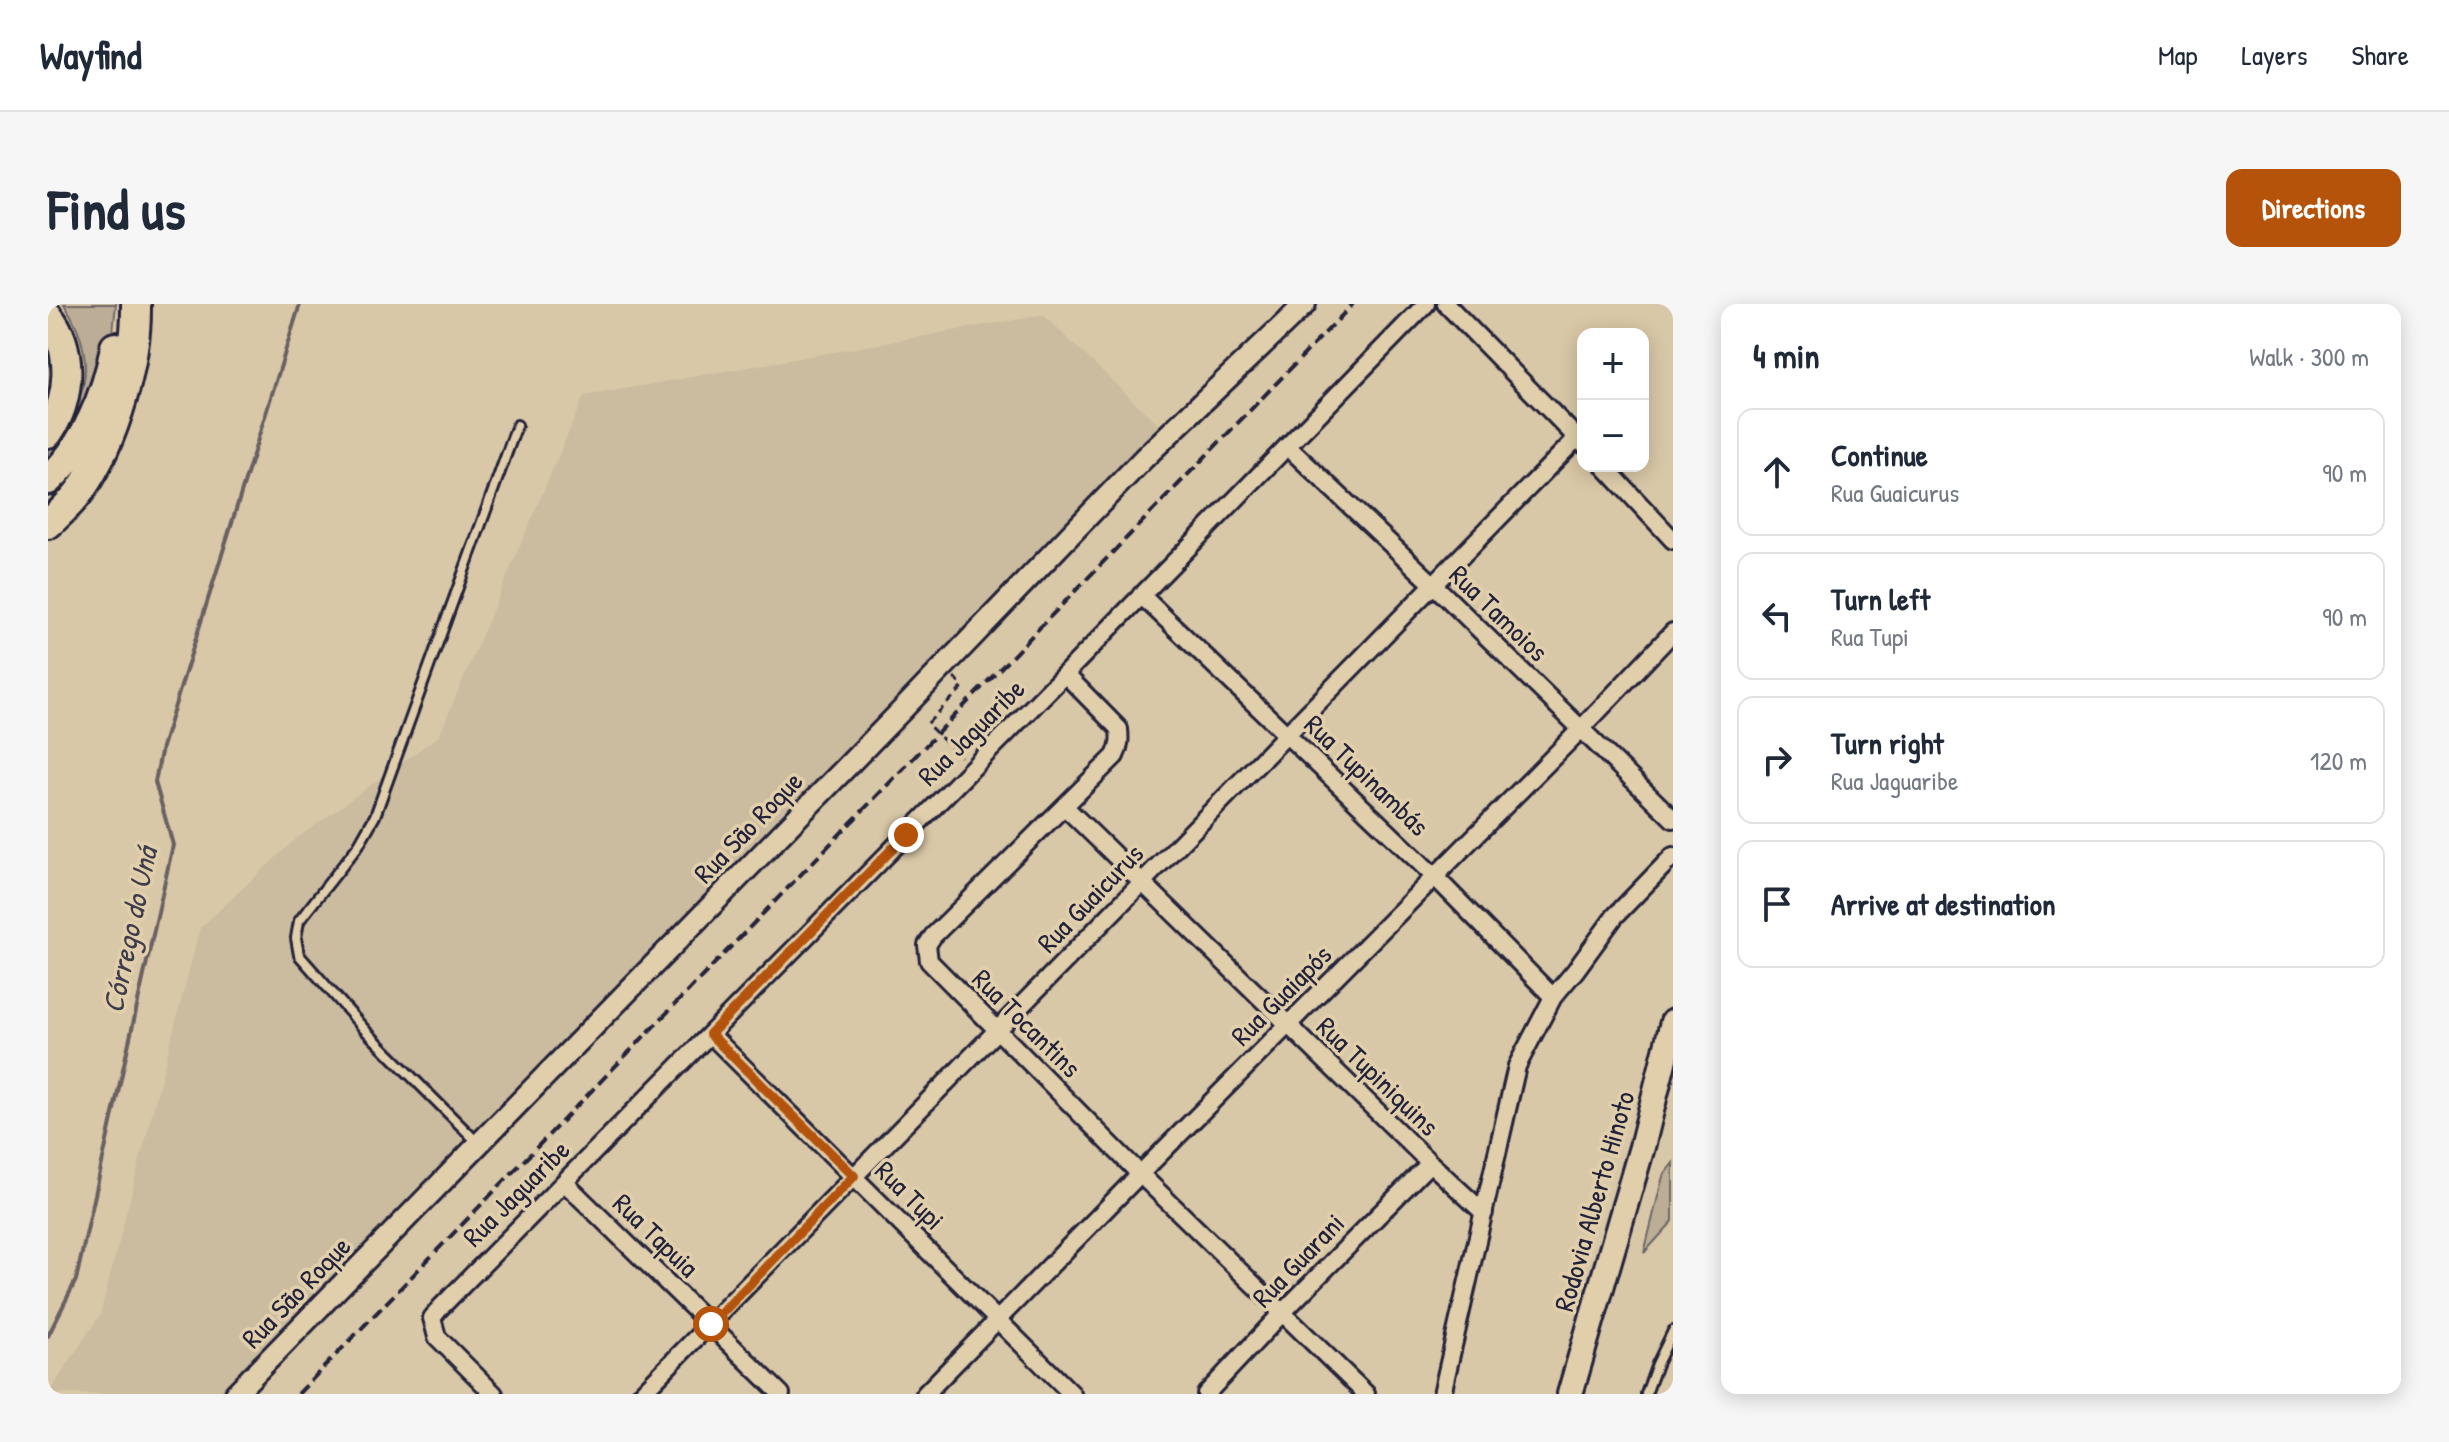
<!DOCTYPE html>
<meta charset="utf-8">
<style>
:root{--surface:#fff;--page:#f6f6f7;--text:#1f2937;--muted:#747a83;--line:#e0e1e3;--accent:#b45309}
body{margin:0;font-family:"Patrick Hand",sans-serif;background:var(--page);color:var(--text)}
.controls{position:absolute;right:24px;top:24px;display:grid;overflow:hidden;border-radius:16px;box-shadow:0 4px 20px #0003}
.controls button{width:72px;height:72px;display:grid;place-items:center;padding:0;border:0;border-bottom:2px solid var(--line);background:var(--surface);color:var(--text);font:40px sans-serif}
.stop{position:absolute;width:24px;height:24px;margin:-18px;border:6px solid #b45309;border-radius:50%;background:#fff}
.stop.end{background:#b45309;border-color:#fff;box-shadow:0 2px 8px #0008}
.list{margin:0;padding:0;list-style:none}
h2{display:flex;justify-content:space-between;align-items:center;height:104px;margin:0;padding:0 32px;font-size:34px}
h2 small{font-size:26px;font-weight:400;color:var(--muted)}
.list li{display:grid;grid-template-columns:52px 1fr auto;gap:24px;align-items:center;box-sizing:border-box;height:128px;margin:0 16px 16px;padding:0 16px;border:2px solid var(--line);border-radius:16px}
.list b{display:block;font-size:30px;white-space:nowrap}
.list p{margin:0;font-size:26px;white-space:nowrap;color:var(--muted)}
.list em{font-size:26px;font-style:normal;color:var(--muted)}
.icon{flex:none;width:44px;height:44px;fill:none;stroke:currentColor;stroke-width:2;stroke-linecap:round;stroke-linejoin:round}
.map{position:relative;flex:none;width:1625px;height:1090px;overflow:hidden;border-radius:16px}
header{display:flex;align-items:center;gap:48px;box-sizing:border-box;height:112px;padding:0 40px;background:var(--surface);border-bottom:2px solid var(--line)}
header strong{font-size:38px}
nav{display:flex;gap:44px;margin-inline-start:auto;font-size:28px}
.intro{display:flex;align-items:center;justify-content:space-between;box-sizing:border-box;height:192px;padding:0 48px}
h1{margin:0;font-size:56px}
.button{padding:20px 36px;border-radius:16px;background:var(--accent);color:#fff;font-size:28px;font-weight:700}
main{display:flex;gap:48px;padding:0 48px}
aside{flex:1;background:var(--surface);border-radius:16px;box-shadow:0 4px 20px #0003}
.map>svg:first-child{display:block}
</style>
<header>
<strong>Wayfind</strong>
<nav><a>Map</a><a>Layers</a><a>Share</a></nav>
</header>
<div class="intro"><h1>Find us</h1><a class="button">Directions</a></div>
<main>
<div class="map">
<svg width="1625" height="1090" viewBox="0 0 1625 1090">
<rect width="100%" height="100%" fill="#d9c8a7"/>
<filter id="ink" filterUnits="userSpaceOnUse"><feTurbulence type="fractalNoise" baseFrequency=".0125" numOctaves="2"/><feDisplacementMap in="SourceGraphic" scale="16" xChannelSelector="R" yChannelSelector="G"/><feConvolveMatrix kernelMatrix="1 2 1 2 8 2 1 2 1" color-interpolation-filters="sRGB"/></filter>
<g filter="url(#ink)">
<!-- built -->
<path fill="#cbbb9f" d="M995,11L1118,128L180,1090H0L52,1011L152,624L248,535L391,432L536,92Z"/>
<!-- green -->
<path fill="#bbad96" stroke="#6e6868" stroke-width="2" d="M16,0H68L64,38L43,104L0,160V147C40,101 51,53 16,0Z
M1625,859V917L1596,949L1615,872Z"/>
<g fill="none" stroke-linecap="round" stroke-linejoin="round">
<!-- stream -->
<path stroke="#686064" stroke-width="4" d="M0,1032L28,976L125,541L107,478L114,443L252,0"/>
<defs>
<path id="service" d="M431,840L318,727L251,651L248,634L251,617L310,542L327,512L469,121
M1598,1090L1609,1060L1625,1027"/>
<path id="minor" d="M1398,0L1535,140
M1239,142L1387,282L1625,515
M1556,162L1625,236
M1093,291L1386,572L1505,693
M1017,370L1071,425C1072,435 1072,442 1067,452L885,632L879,641L881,657L1092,870L1318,1090
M1017,503L1382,859L1436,909
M662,730L1024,1090
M516,878L733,1090
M446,1090L389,1033L384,1014L392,1004L1017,370L1378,0
M593,1090L1529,134
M877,1090L1092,870L1533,425L1625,328
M1158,1090L1234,1009L1382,859
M1394,1090L1469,762L1505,693L1527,667L1567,612L1625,552"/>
<path id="tertiary" d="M187,1090L855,405L1096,154L1257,0"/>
<path id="primary" d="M1522,1090L1594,843L1625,718"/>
<path id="motorway" d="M0,12C26,44 23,96 0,129
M0,176C36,144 59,91 67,43
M0,220C12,209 25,198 34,184C67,135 89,59 88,0"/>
</defs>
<!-- service casing -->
<use href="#service" stroke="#22223b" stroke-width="14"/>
<!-- minor casing -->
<use href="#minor" stroke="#22223b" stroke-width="22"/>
<!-- tertiary casing -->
<use href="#tertiary" stroke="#22223b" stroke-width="26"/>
<!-- primary casing -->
<use href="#primary" stroke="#22223b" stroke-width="30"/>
<!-- motorway casing -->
<use href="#motorway" stroke="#22223b" stroke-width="34"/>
<!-- path -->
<path stroke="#22223b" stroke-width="3" stroke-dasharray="8 6" stroke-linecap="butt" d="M906,373L915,383L879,420L913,453"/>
<!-- service -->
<use href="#service" stroke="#e1cfac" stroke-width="8"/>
<!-- minor -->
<use href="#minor" stroke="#e1cfac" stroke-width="16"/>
<!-- tertiary -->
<use href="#tertiary" stroke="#e1cfac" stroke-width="20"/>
<!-- primary -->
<use href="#primary" stroke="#e1cfac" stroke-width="24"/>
<!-- motorway -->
<use href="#motorway" stroke="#e1cfac" stroke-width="28"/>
<!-- rail -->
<path stroke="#22223b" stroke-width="4" stroke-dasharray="12 6" stroke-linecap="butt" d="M250,1090L1305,0"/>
</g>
</g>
<g fill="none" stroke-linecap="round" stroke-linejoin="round" filter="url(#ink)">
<!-- route -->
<path stroke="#b45309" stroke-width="10" d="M663,1020L806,872L662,730L858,531"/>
</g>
<g text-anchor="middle" stroke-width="7" stroke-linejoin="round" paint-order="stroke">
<!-- street labels -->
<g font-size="28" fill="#22223b" stroke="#e1cfac">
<text transform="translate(1451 309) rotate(44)" y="10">Rua Tamoios</text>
<text transform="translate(923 428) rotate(-45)" y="10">Rua Jaguaribe</text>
<text transform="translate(1319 471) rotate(44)" y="10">Rua Tupinambás</text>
<text transform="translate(700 523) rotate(-46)" y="10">Rua São Roque</text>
<text transform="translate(1042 594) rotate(-46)" y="10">Rua Guaicurus</text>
<text transform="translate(1233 691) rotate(-45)" y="10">Rua Guaiapós</text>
<text transform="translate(979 719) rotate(45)" y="10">Rua Tocantins</text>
<text transform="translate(1330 772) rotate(44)" y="10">Rua Tupiniquins</text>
<text transform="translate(468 889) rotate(-45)" y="10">Rua Jaguaribe</text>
<text transform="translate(862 891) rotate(45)" y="10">Rua Tupi</text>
<text transform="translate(1546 897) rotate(-74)" y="10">Rodovia Alberto Hinoto</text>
<text transform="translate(608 931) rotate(44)" y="10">Rua Tapuia</text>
<text transform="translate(1250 956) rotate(-46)" y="10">Rua Guarani</text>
<text transform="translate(248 988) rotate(-46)" y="10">Rua São Roque</text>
</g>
<!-- water labels -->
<g font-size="30" font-style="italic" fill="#3f3c4c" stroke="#e1cfac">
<text transform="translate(82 626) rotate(-78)" y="10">Córrego do Uná</text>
</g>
</g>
</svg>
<div class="controls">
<button>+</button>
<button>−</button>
</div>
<div class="stop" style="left:663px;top:1020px"></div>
<div class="stop end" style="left:858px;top:531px"></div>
</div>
<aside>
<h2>4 min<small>Walk · 300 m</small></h2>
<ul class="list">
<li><svg class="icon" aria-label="ahead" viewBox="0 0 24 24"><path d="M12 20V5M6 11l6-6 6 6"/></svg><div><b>Continue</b><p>Rua Guaicurus</p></div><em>90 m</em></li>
<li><svg class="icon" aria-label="left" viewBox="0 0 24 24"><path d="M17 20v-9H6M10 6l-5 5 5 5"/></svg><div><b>Turn left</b><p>Rua Tupi</p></div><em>90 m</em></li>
<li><svg class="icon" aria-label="right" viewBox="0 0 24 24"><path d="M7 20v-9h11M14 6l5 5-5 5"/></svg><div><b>Turn right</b><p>Rua Jaguaribe</p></div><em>120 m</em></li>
<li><svg class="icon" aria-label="arrive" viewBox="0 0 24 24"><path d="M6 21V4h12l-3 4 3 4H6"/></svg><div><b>Arrive at destination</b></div></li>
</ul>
</aside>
</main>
